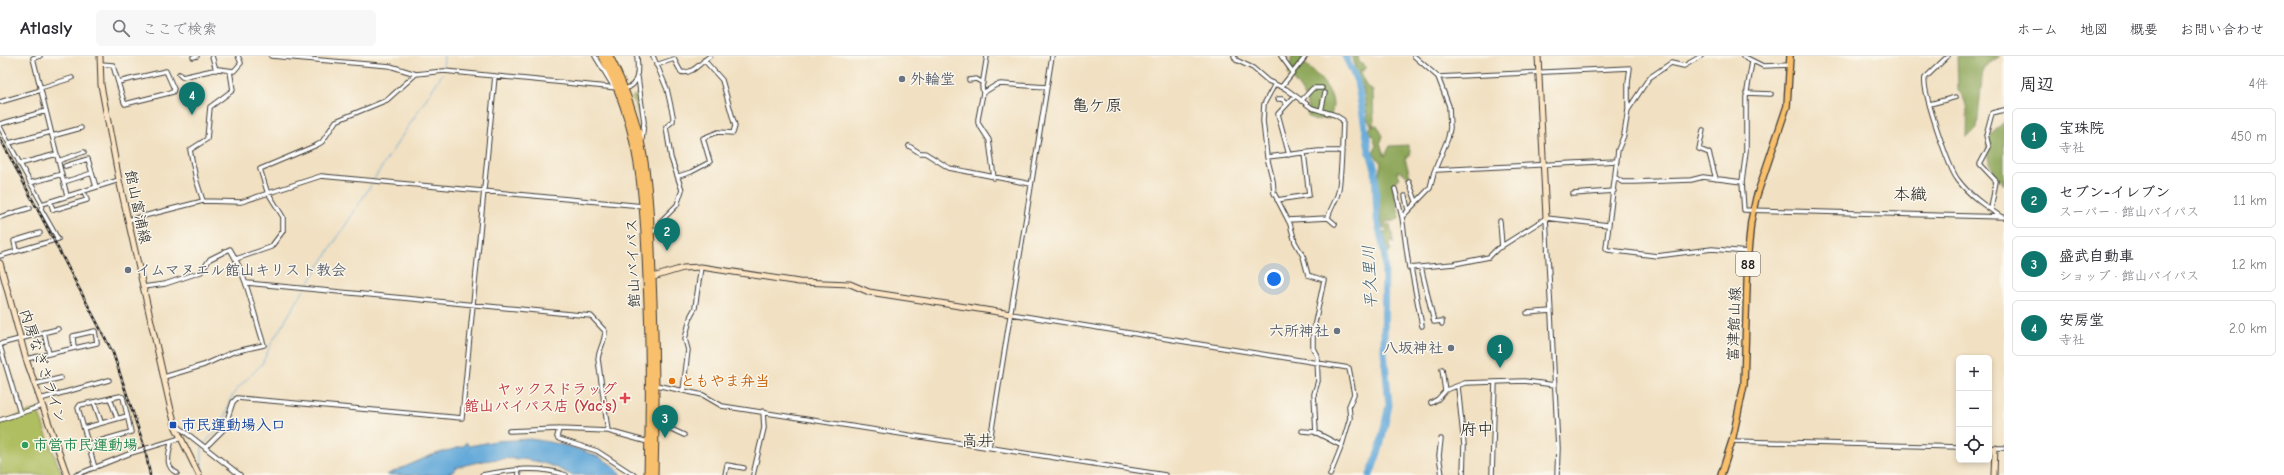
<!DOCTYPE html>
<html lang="ja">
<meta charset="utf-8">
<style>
:root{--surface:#fff;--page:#f7f7f7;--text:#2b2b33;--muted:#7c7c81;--line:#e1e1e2;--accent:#0f766e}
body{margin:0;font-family:"Comic Neue","Klee One",sans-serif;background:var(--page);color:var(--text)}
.controls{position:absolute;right:12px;bottom:12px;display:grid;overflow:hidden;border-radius:6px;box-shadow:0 2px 6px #0003}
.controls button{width:36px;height:36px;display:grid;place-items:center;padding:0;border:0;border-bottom:1px solid var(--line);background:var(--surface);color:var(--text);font:20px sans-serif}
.you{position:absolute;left:1274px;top:223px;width:14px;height:14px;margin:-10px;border:3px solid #fff;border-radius:50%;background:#1a73e8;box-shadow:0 0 0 6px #1a73e833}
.badge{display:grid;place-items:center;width:26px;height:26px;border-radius:50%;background:var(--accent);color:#fff;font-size:13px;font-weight:700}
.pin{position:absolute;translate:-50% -33px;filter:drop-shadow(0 1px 2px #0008)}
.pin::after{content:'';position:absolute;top:21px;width:14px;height:12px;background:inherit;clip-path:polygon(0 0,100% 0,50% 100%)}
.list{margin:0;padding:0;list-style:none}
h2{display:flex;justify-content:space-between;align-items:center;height:52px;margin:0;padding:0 16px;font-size:17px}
h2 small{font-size:13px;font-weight:400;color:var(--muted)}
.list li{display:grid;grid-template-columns:26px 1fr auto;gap:12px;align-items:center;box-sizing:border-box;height:56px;margin:0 8px 8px;padding:0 8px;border:1px solid var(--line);border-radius:6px}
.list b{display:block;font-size:15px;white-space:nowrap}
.list p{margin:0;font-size:13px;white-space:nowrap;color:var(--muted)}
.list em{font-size:13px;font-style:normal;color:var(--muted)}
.icon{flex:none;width:22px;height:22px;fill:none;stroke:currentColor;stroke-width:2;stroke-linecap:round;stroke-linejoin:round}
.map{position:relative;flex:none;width:2004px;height:419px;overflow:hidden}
header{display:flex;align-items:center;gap:24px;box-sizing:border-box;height:56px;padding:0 20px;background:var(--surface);border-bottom:1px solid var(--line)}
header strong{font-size:19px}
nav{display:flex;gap:22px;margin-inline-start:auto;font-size:14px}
.search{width:280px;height:36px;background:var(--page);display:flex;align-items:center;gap:10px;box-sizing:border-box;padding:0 14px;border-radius:6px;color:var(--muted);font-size:15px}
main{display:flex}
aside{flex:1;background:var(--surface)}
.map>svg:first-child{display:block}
</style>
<header>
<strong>Atlasly</strong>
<div class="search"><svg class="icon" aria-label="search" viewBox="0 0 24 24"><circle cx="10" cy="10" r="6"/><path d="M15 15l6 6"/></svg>ここで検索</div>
<nav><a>ホーム</a><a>地図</a><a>概要</a><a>お問い合わせ</a></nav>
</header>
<main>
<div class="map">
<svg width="2004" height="419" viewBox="0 0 2004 419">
<rect width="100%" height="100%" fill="#fbf7ec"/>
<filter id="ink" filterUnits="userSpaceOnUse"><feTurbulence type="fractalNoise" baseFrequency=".025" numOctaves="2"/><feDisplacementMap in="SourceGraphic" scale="8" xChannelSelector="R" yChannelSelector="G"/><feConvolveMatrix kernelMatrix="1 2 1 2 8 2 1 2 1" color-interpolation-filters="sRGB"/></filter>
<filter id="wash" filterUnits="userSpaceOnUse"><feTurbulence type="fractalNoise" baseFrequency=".012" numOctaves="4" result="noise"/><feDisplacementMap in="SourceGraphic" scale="16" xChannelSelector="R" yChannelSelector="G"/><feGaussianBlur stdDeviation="0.9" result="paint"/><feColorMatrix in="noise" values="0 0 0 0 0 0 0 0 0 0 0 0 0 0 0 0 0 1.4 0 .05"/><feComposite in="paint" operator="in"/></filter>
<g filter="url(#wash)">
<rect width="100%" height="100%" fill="#f1e0c1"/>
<!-- green -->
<path fill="#afbe61" stroke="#666d3e" d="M638,38L641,65L632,41Z
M37,353L62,419H0V366Z"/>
<!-- forest -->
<path fill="#8ba557" stroke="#54603a" d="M1292,0H1305V8C1320,22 1342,40 1329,63L1323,62L1315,65L1308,60C1309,42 1300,32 1288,18Z
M1350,0H1358L1359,6L1366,11L1363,15L1360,14L1366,30L1373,35L1374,68L1371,69L1366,61L1368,59L1364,52L1366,50L1362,29L1354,16L1355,10L1353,1Z
M1957,0H2000L1983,12L1977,72L1967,82C1967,67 1970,45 1958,35Z
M2004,66V129C1994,118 1982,99 1989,83C1992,76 1999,71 2004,66Z
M1377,69L1383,80L1380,88L1385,100L1390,90L1408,89L1411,98L1405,102L1411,124L1402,116L1397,115L1400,122L1392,128L1400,162L1394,165L1385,166L1387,169L1390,168L1394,188L1392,183L1390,188L1391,195L1388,197L1383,176L1387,175V172H1383L1375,139L1381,107L1373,97L1376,90L1373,80L1368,78L1371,70Z"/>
<!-- water -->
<path fill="#64a9d9" stroke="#40627a" d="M530,383C554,386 609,397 621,419C607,419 585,419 572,419C565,417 559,412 552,410C518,398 489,402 455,412L454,415L444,419H386L432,399L464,390L466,386L469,390L496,385Z"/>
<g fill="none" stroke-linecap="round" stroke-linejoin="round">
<!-- stream -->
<path stroke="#64a9d9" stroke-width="1" d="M443,13L444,0
M374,123L443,17
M306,231L373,126
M204,388L223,367L230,344L236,334L262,308L272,286L304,234
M202,419V391"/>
<!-- river -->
<path stroke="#64a9d9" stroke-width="7" d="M1345,0L1357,25L1369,94L1375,113L1377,163L1385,199L1384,295L1389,349L1380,391L1370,419"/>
</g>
</g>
<g filter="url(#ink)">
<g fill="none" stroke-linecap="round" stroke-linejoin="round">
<defs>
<path id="street" d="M40,0L33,2L67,140
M212,0L216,14
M271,0L390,10L416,18L444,15L618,32
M595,0L612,28
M987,0L982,30L983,37L978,63V67L989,84L994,122
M1234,0L1236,4L1253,12L1268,25L1286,33L1312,52L1335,59L1343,64C1342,87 1342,110 1339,132C1338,143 1330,152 1328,162L1335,168
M1281,0L1292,15
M1414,0L1438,21L1449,50L1450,72L1448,82L1434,116L1430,132L1402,161L1409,212L1454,208L1489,201L1497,193L1546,162L1608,169
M1701,0L1684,10L1671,7L1649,22L1643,31L1628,54L1624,79L1618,94L1606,192L1608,194L1657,200L1712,193L1748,196
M1743,0L1763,10L1790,9
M1948,0L1925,22C1922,34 1949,113 1958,124C1969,139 1985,150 2000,160
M193,1L197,0
M1752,6L1746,41V95L1742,126L1744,154L2004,161
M100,8L113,9L114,13L124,46L125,48L173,36L174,33L166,15L118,26
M656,9L674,3L681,16C692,19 701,6 710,0
M179,18L182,21L218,13L234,15L241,7L238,0
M638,21L644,66L642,84
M1438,21L1630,12L1628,27V54
M969,24L976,23L983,27
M1275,28L1264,48L1263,65L1267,101L1273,125L1274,137L1290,168L1295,186L1303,200L1308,219L1324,224L1313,276V292L1317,300L1318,325L1314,338L1316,377
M1282,30L1306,0
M40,32L72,22
M624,33C640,30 638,13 637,0
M983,37L996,29L1001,28L1047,31
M1746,37L1771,38
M1278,43H1282L1287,48
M1301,45L1313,32H1322
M0,46L41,34
M1930,48L1956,41
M1321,55L1325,37
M0,68L46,55
M0,71L42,148L41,153L58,183L0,200
M1703,74L1699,93L1709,97L1716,123
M52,80L81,72
M9,87L51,76
M909,90L920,97H925L949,112L1031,128
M1289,99L1278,58L1295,40
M1267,101L1319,95H1342
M58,105L84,96
M19,108L57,98
M65,110L88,103L96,131
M1436,114L1617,105
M679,120L691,116L710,106L703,82L718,76L733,77L735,70L722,24L704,4
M1616,122L1622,126H1634L1691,124L1703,121L1742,126
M64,126L92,117
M1409,126L1416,145
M30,127L62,118
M1395,133L1402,161
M1573,138L1614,135
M1405,140L1408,154
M1277,144L1309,139L1304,97
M50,145L53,154L87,144L84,135
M203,145L196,123L190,94L207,83L210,51L233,34L230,15
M42,148L119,124
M1991,153L1996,125L1980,108L1989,91L1986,79L1992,57L2004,54
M0,161L30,152
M1546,162L1558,392L1557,419
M128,164L203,145L241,146L321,120L643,150
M1288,164L1328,162
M1500,165L1502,191
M651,176L660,173V166L677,149L682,134L671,102L666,71L673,65V60L667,33L653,0
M16,195L14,185L40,177
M236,203L271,191L283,175V161L267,135L260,113L317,89L322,86L336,65L387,44L416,18
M1421,211L1434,266L1442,265V268
M1411,212L1422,270
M247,227L591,260L605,275C605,286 599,293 598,303L608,375
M143,231L165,228L201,216L210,203L230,193C248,223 253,256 264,289L233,296L204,309L164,321
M1527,257L1551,255
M1011,258L1349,312L1354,338L1349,350L1350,362L1342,389L1330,419
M44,276L49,298
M0,288L58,273
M0,290L20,357
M26,303L97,287L95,275L73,280L74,292
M1442,313L1445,335
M35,328L61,322
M656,329L703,339L722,350L1165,419
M1458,331L1464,389L1463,419
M683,335L688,294L685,283L691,259L695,252L701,211
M110,342L117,362
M40,343L109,324
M94,346L101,366
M1431,347L1438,343L1446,334L1465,327L1524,325L1555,329
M0,364L42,350
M175,368L240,419
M655,370L669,372L684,379
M84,372L127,360
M559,373L557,381L559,383L597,395L634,419
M509,375L559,373L608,375L648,386
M1302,375L1315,376L1342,390
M1441,383L1439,400L1442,419
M1732,385L1959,391
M171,387C169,398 164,411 177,417
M89,388L131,376L123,341L120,340L80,349L78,352L95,412
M989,391L1052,0
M205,392L224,373L233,346L237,342L462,362L495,20
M1989,392H2004
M517,413L519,419
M76,419L131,397L181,382
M482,419C511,414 537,409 566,419
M725,419L727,409L744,412
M753,419L764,372L763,355
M1492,419L1495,326"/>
<path id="secondary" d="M100,0L101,29L119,124L171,354L176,372L199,419
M1538,0L1546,162
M0,207L26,303L67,419
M650,222L683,212L701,211L799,226L850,228L869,236L1011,258
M1994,419L1995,392"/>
<path id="primary" d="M1721,419L1732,385L1744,329L1748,196L1751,165L1756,142L1787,50L1790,0"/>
<path id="highway" d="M602,0C641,69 644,145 647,223C650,288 650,353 648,419
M609,0C649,78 649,137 652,221C655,287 656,353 654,419"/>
</defs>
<!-- street casing -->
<use href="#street" stroke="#3c3935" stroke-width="5.5"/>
<!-- secondary casing -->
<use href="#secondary" stroke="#3c3935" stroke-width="7"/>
<!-- primary casing -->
<use href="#primary" stroke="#3c3935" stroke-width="8"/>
<!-- highway casing -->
<use href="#highway" stroke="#3c3935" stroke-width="9"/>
<!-- street -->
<use href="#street" stroke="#fff" stroke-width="3.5"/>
<!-- secondary -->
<use href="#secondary" stroke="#fce5c4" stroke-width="5"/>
<!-- primary -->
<use href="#primary" stroke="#f8bf6c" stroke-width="5.5"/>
<!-- highway -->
<use href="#highway" stroke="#f8bf6c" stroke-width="7"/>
<defs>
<path id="rail" d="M0,82L113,297L145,393L150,419"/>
</defs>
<!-- rail casing -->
<use href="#rail" stroke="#1c1c1c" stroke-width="2.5"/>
<!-- rail -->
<use href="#rail" stroke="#fbf7ec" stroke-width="1" stroke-dasharray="3" stroke-linecap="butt"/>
</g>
</g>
<!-- markers -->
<g fill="#6b7280" stroke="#fbf7ec" stroke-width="1.5">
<circle cx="902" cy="23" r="4"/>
<circle cx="128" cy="214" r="4"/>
<circle cx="1337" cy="275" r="4"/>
<circle cx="1451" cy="292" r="4"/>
</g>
<circle fill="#e8710a" stroke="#fbf7ec" stroke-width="1.5" cx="672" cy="325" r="4"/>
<path fill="#e0444e" stroke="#fbf7ec" stroke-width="1.5" d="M623 336h4v4h4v4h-4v4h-4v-4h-4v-4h4z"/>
<rect fill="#1a4fb4" stroke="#fbf7ec" stroke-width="1.5" x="169" y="365" width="8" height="8" rx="2"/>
<circle fill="#2e9e5b" stroke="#fbf7ec" stroke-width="1.5" cx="25" cy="389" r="4"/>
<g text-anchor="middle" stroke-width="3" stroke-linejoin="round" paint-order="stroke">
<!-- shield labels -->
<rect fill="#fbf7ec" stroke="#5f5e5a" stroke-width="1" x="1736" y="196" width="24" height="24" rx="3"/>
<g font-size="14" font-weight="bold" fill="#1c1c1c">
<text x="1748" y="213">88</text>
</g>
<!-- worship labels -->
<g font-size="15" font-weight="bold" fill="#5b616d" stroke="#fbf7ec" text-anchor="start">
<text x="910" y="28">外輪堂</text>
<text x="136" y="219">イムマヌエル館山キリスト教会</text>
<text x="1329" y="280" text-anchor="end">六所神社</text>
<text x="1443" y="297" text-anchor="end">八坂神社</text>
</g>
<!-- street labels -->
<g font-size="15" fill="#1c1c1c" stroke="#fbf7ec">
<text transform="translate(138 151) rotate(78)" y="5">館山富浦線</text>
<text transform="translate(633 207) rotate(-92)" y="5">館山バイパス</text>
<text transform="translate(1734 268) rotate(-88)" y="5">富津館山線</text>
<text transform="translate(43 310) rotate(72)" y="5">内房なぎさライン</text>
</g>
<!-- food labels -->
<g font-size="15" font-weight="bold" fill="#c56008" stroke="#fbf7ec" text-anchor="start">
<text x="680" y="330">ともやま弁当</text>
</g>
<!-- health labels -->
<g font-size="15" font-weight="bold" fill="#be3a42" stroke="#fbf7ec" text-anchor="end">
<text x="617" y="338">ヤックスドラッグ<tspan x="617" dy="17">館山バイパス店 (Yac's)</tspan></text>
</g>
<!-- transit labels -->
<g font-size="15" font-weight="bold" fill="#164399" stroke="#fbf7ec" text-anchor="start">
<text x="181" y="374">市民運動場入口</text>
</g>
<!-- leisure labels -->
<g font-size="15" font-weight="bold" fill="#27864d" stroke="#fbf7ec" text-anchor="start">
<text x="33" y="394">市営市民運動場</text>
</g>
<!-- water labels -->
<g font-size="16" font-style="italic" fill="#3c5b71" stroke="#fbf7ec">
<text transform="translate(1369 221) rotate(-93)" y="6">平久里川</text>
</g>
<!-- neighbourhood labels -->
<g font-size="16" fill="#1c1c1c" stroke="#fbf7ec">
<text x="978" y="390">高井</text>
</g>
<!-- quarter labels -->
<g font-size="17" fill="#1c1c1c" stroke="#fbf7ec">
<text x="1097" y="55">亀ケ原</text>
<text x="1910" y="144">本織</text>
<text x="1477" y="379">府中</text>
</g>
</g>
</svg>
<div class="controls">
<button>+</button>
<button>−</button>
<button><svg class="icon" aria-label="locate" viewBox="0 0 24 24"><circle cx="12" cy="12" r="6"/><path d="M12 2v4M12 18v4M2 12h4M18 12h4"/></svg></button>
</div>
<div class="you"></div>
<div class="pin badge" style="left:1500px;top:312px">1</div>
<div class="pin badge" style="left:667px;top:195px">2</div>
<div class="pin badge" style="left:665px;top:382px">3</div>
<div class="pin badge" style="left:192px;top:59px">4</div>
</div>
<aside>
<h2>周辺<small>4件</small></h2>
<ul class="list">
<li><span class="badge">1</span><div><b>宝珠院</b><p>寺社</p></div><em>450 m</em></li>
<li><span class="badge">2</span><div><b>セブン-イレブン</b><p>スーパー · 館山バイパス</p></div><em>1.1 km</em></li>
<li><span class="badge">3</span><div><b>盛武自動車</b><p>ショップ · 館山バイパス</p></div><em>1.2 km</em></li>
<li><span class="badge">4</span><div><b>安房堂</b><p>寺社</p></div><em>2.0 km</em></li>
</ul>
</aside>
</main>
